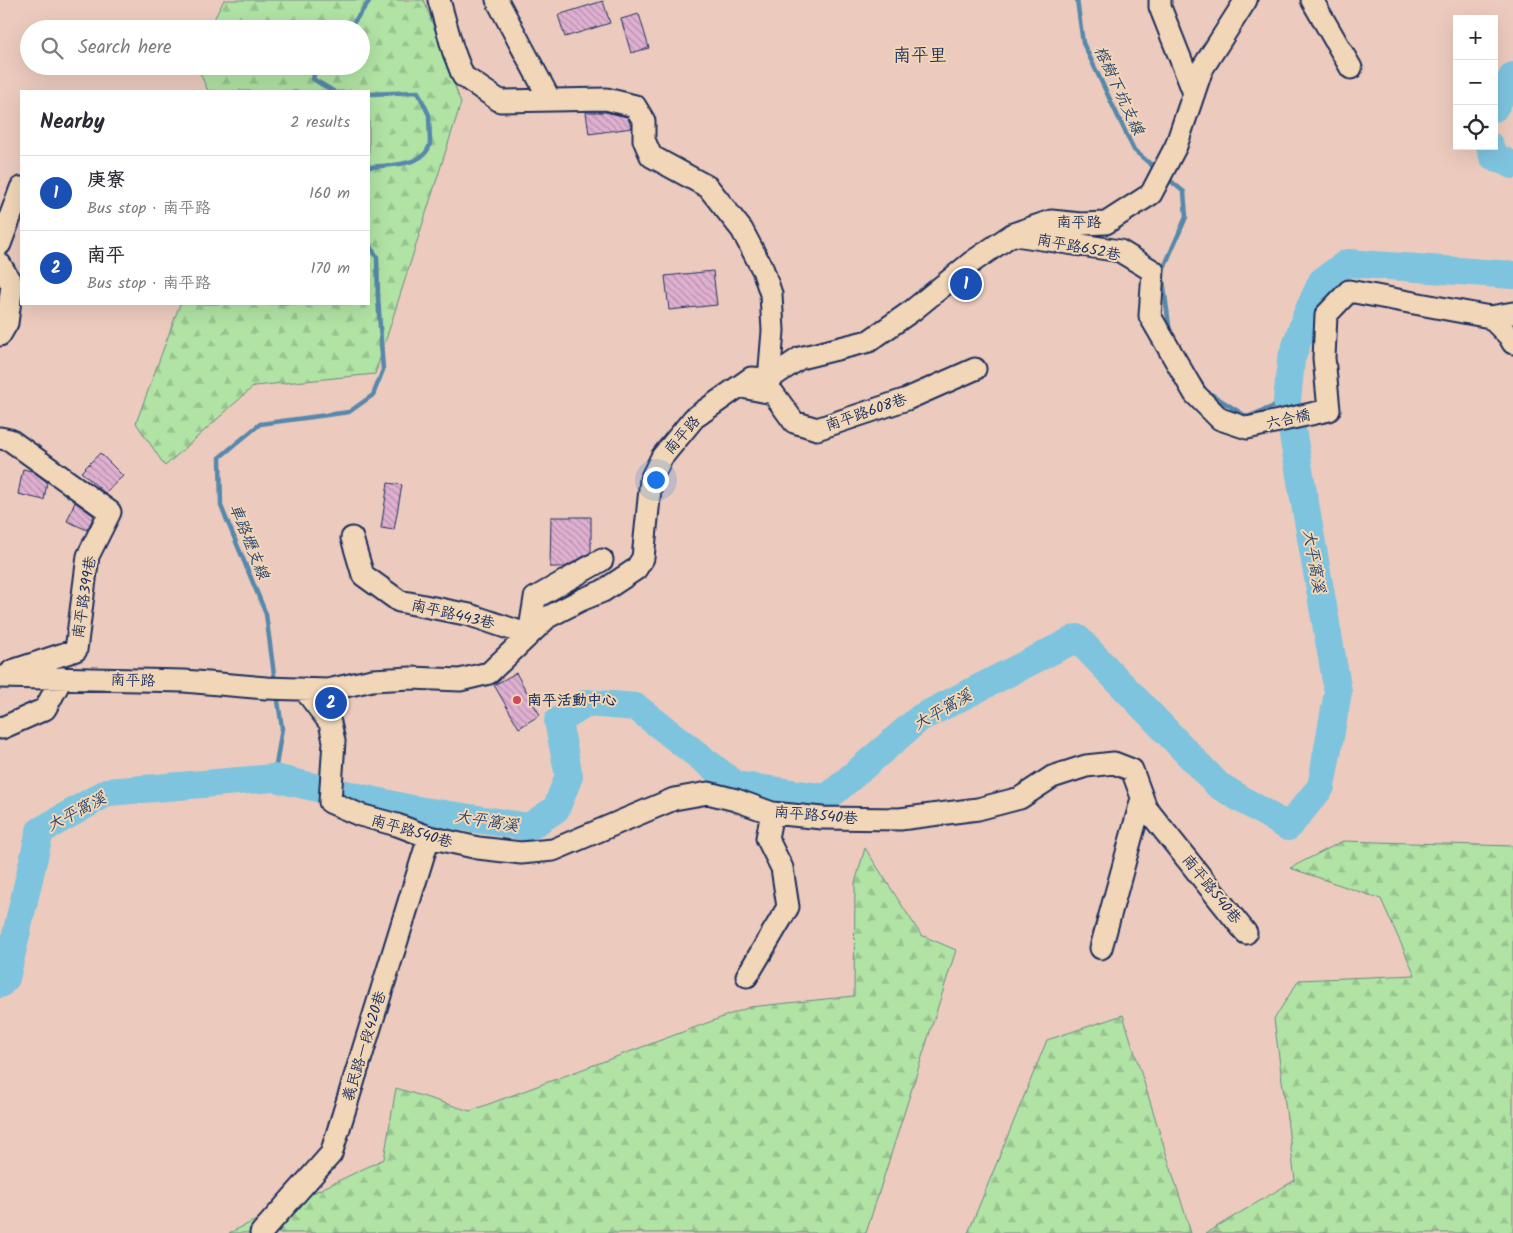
<!DOCTYPE html>
<meta charset="utf-8">
<style>
:root{--surface:#fff;--page:#f2f2f3;--text:#2b2b33;--muted:#7c7c81;--line:#e1e1e2;--accent:#7c3aed}
body{margin:0;font-family:Kalam,"LXGW WenKai TC",sans-serif;background:var(--page);color:var(--text)}
.controls{position:absolute;right:15px;top:15px;display:grid;overflow:hidden;border-radius:0px;box-shadow:0 5px 20px #0002}
.controls button{width:45px;height:45px;display:grid;place-items:center;padding:0;border:0;border-bottom:1px solid var(--line);background:var(--surface);color:var(--text);font:25px sans-serif}
.you{position:absolute;left:655px;top:479px;width:18px;height:18px;margin:-12px;border:4px solid #fff;border-radius:50%;background:#1a73e8;box-shadow:0 0 0 8px #1a73e833}
.badge{display:grid;place-items:center;width:32px;height:32px;border-radius:50%;background:var(--accent);color:#fff;font-size:16px;font-weight:700}
.pin{position:absolute;translate:-50% -50%;border:2px solid #fff;box-shadow:0 1px 5px #0006}
.list{margin:0;padding:0;list-style:none}
h2{display:flex;justify-content:space-between;align-items:center;height:65px;margin:0;padding:0 20px;font-size:21px}
h2 small{font-size:16px;font-weight:400;color:var(--muted)}
.list li{display:grid;grid-template-columns:32px 1fr auto;gap:15px;align-items:center;box-sizing:border-box;height:75px;padding:0 20px;border-top:1px solid var(--line)}
.list b{display:block;font-size:19px;white-space:nowrap}
.list p{margin:0;font-size:16px;white-space:nowrap;color:var(--muted)}
.list em{font-size:16px;font-style:normal;color:var(--muted)}
.icon{flex:none;width:28px;height:28px;fill:none;stroke:currentColor;stroke-width:2;stroke-linecap:round;stroke-linejoin:round}
.map{position:relative;flex:none;width:1513px;height:1233px;overflow:hidden}
.search{position:absolute;background:var(--surface);box-shadow:0 5px 20px #0002;left:20px;top:20px;width:350px;height:55px;display:flex;align-items:center;gap:12px;box-sizing:border-box;padding:0 18px;border-radius:28px;color:var(--muted);font-size:19px}
.panel{position:absolute;background:var(--surface);box-shadow:0 5px 20px #0002;left:20px;top:90px;width:350px;height:215px;border-radius:0px}
.map>svg:first-child{display:block}
</style>
<div class="map">
<svg width="1513" height="1233" viewBox="0 0 1513 1233">
<defs>
<pattern id="forest-firs" width="22" height="20" patternUnits="userSpaceOnUse" patternTransform="scale(1.25)"><rect width="22" height="20" fill="#b1e3a4"/><path d="M5 1l3.5 6h-7zM16 11l3.5 6h-7z" fill="#98c390"/></pattern>
<pattern id="building-back-hatch" width="6" height="6" patternUnits="userSpaceOnUse" patternTransform="scale(1.25)"><rect width="6" height="6" fill="#e0b0d0"/><path d="M-1 5l2 2M0 0l6 6M5-1l2 2" fill="none" stroke="#b590ac"/></pattern>
</defs>
<rect width="100%" height="100%" fill="#eccbbe"/>
<filter id="ink" filterUnits="userSpaceOnUse"><feTurbulence type="fractalNoise" baseFrequency=".02" numOctaves="2"/><feDisplacementMap in="SourceGraphic" scale="10" xChannelSelector="R" yChannelSelector="G"/><feConvolveMatrix kernelMatrix="1 2 1 2 8 2 1 2 1" color-interpolation-filters="sRGB"/></filter>
<g filter="url(#ink)">
<!-- forest -->
<path fill="url(#forest-firs)" stroke="#668981" d="M224,0H424L461,103L375,374L254,386L165,466L136,423L180,304H369V91H208L197,66H361V29H209Z
M1343,841L1513,846V1233H1206L1295,1180L1274,1019L1299,980L1415,975L1381,899L1290,868Z
M865,848L921,935L956,950L866,1233H229L384,1159L396,1088L470,1111L750,1007L854,996L855,883Z
M1123,1015L1191,1233H968L1047,1040Z"/>
<g fill="none" stroke-linecap="round" stroke-linejoin="round">
<!-- stream -->
<path stroke="#5688ab" stroke-width="4.5" d="M1077,0L1083,43L1134,150L1156,169
M349,29L370,0
M316,66L313,79L333,91
M369,94L418,92L429,115L430,143C426,167 387,165 369,167
M1166,177L1184,192L1186,217L1162,272L1170,333
M1199,380L1206,391L1247,417L1287,401
M275,682L266,614L221,506L220,457L260,424L349,412L373,395L383,370L378,297L377,257L369,245
M274,778L282,728L277,694"/>
<!-- river -->
<path stroke="#7ec4de" stroke-width="28" d="M1494,108L1513,76
M1490,146L1493,156L1513,165
M0,984L6,978L40,831L108,792L274,778L411,809L529,827L556,809L569,776L558,721L587,703L636,707L736,785L827,798L920,718L1077,638L1218,785L1288,827L1321,787L1338,692L1287,401L1291,360L1307,314L1322,281L1347,263L1513,275"/>
</g>
<!-- building -->
<path fill="url(#building-back-hatch)" stroke="#1b2f5e" d="M603,1L610,23L565,37L558,15Z
M639,14L649,48L631,53L621,19Z
M586,112H605L627,117L632,128L589,134Z
M713,271L717,305L669,310L665,276Z
M100,453L123,476L105,493L81,472Z
M23,469L32,471L47,482L44,500L18,494Z
M388,483L402,485L394,530L381,528Z
M75,502L94,516L87,530L67,521Z
M551,517H591V552L565,567H550Z
M516,673L540,715L519,728L494,685Z"/>
<g fill="none" stroke-linecap="round" stroke-linejoin="round">
<defs>
<path id="minor" d="M439,0L453,50L463,76L500,101L606,99L635,106L644,121V140L651,156L708,187L742,230L763,270L771,294L773,331L769,379
M497,0L550,100
M1160,0V7L1194,93
M1312,0L1351,68
M1016,235L1120,251L1153,271L1150,316L1195,394L1220,419L1247,428L1329,410L1324,358L1326,315L1349,291L1490,317L1509,336L1513,343
M0,244L21,188
M0,264L12,285L7,323L0,335
M1490,317L1513,313
M747,388L773,393L794,422L817,429L907,399L975,369
M0,438L10,440L110,512L88,556L76,650L12,671
M352,538L363,575L399,601L470,615L529,635L535,598L602,560
M0,677L184,681L266,688L328,690L372,680L411,678L460,680L489,673L548,617L581,600L603,591L636,569L643,558L651,479L662,457L694,418L751,378L769,379L800,358L869,341L913,310L972,262L1013,234L1051,221L1081,224L1106,223L1151,194L1176,146L1202,69L1246,0
M304,689L330,723L334,741L330,802L360,815L397,825L429,837L478,848L521,853L553,850L674,799L708,793L736,800L772,813L822,818L900,819L978,809L1020,798L1052,777L1086,766L1114,763L1132,770L1146,808L1246,933
M2,728L45,709L62,678
M1101,948L1142,798
M747,976L788,907L782,868L767,838L772,813
M261,1233L331,1154L429,837"/>
</defs>
<!-- minor casing -->
<use href="#minor" stroke="#1b2f5e" stroke-width="25"/>
<!-- minor -->
<use href="#minor" stroke="#f1d6b7" stroke-width="21"/>
</g>
</g>
<!-- markers -->
<circle fill="#d1495b" stroke="#f1d6b7" stroke-width="2" cx="517" cy="700" r="5"/>
<g text-anchor="middle" stroke-width="4" stroke-linejoin="round" paint-order="stroke">
<!-- street labels -->
<g font-size="15" fill="#1b2f5e" stroke="#f1d6b7">
<text x="1079" y="227">南平路</text>
<text transform="translate(1079 247) rotate(11)" y="5">南平路652巷</text>
<text transform="translate(866 412) rotate(-19)" y="5">南平路608巷</text>
<text transform="translate(1288 419) rotate(-13)" y="5">六合橋</text>
<text transform="translate(682 435) rotate(-49)" y="5">南平路</text>
<text transform="translate(84 597) rotate(-81)" y="5">南平路399巷</text>
<text transform="translate(453 614) rotate(13)" y="5">南平路443巷</text>
<text transform="translate(133 680) rotate(2)" y="5">南平路</text>
<text transform="translate(816 815) rotate(5)" y="5">南平路540巷</text>
<text transform="translate(412 831) rotate(16)" y="5">南平路540巷</text>
<text transform="translate(1212 889) rotate(51)" y="5">南平路540巷</text>
<text transform="translate(364 1046) rotate(-73)" y="5">義民路一段420巷</text>
</g>
<!-- poi labels -->
<g font-size="15" font-weight="bold" fill="#1b2f5e" stroke="#f1d6b7" text-anchor="start">
<text x="527" y="705">南平活動中心</text>
</g>
<!-- water labels -->
<g font-size="16" font-style="italic" fill="#2a4571" stroke="#f1d6b7">
<text transform="translate(1120 90) rotate(65)" y="6">榕樹下坑支線</text>
<text transform="translate(250 541) rotate(68)" y="6">車路壢支線</text>
<text transform="translate(1315 561) rotate(80)" y="6">大平窩溪</text>
<text transform="translate(942 709) rotate(-30)" y="6">大平窩溪</text>
<text transform="translate(76 811) rotate(-28)" y="6">大平窩溪</text>
<text transform="translate(487 820) rotate(9)" y="6">大平窩溪</text>
</g>
<!-- quarter labels -->
<g font-size="18" fill="#1b2f5e" stroke="#f1d6b7">
<text x="920" y="61">南平里</text>
</g>
</g>
</svg>
<div class="controls">
<button>+</button>
<button>−</button>
<button><svg class="icon" aria-label="locate" viewBox="0 0 24 24"><circle cx="12" cy="12" r="6"/><path d="M12 2v4M12 18v4M2 12h4M18 12h4"/></svg></button>
</div>
<div class="you"></div>
<div class="pin badge" style="left:966px;top:284px;background:#1a4fb4">1</div>
<div class="pin badge" style="left:331px;top:703px;background:#1a4fb4">2</div>
<div class="search"><svg class="icon" aria-label="search" viewBox="0 0 24 24"><circle cx="10" cy="10" r="6"/><path d="M15 15l6 6"/></svg>Search here</div>
<section class="panel">
<h2>Nearby<small>2 results</small></h2>
<ul class="list">
<li><span class="badge" style="background:#1a4fb4">1</span><div><b>庚寮</b><p>Bus stop · 南平路</p></div><em>160 m</em></li>
<li><span class="badge" style="background:#1a4fb4">2</span><div><b>南平</b><p>Bus stop · 南平路</p></div><em>170 m</em></li>
</ul>
</section>
</div>
